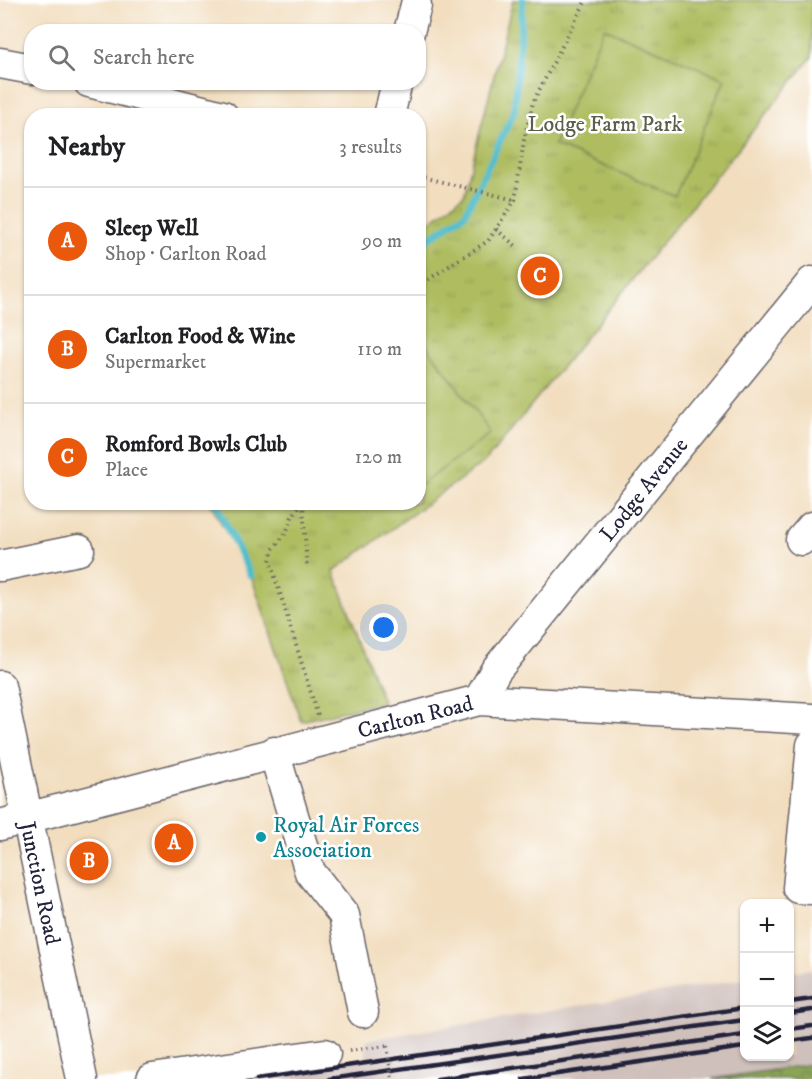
<!DOCTYPE html>
<meta charset="utf-8">
<style>
:root{--surface:#fff;--page:#f6f6f6;--text:#202124;--muted:#757577;--line:#e0e0e0;--accent:#ea580c}
body{margin:0;font-family:"IM FELL DW Pica",serif;background:var(--page);color:var(--text)}
.controls{position:absolute;right:18px;bottom:18px;display:grid;overflow:hidden;border-radius:12px;box-shadow:0 2px 4px #0004}
.controls button{width:54px;height:54px;display:grid;place-items:center;padding:0;border:0;border-bottom:2px solid var(--line);background:var(--surface);color:var(--text);font:30px sans-serif}
.you{position:absolute;left:384px;top:628px;width:21px;height:21px;margin:-15px;border:4px solid #fff;border-radius:50%;background:#1a73e8;box-shadow:0 0 0 9px #1a73e833}
.badge{display:grid;place-items:center;width:39px;height:39px;border-radius:50%;background:var(--accent);color:#fff;font-size:20px;font-weight:700}
.pin{position:absolute;translate:-50% -50%;border:3px solid #fff;box-shadow:0 2px 6px #0006}
.list{margin:0;padding:0;list-style:none}
h2{display:flex;justify-content:space-between;align-items:center;height:78px;margin:0;padding:0 24px;font-size:26px}
h2 small{font-size:20px;font-weight:400;color:var(--muted)}
.list li{display:grid;grid-template-columns:39px 1fr auto;gap:18px;align-items:center;box-sizing:border-box;height:108px;padding:0 24px;border-top:2px solid var(--line)}
.list b{display:block;font-size:22px;white-space:nowrap}
.list p{margin:0;font-size:20px;white-space:nowrap;color:var(--muted)}
.list em{font-size:20px;font-style:normal;color:var(--muted)}
.icon{flex:none;width:33px;height:33px;fill:none;stroke:currentColor;stroke-width:2;stroke-linecap:round;stroke-linejoin:round}
.map{position:relative;flex:none;width:812px;height:1079px;overflow:hidden}
.search{position:absolute;background:var(--surface);box-shadow:0 2px 4px #0004;left:24px;top:24px;width:402px;height:66px;display:flex;align-items:center;gap:15px;box-sizing:border-box;padding:0 21px;border-radius:24px;color:var(--muted);font-size:22px}
.panel{position:absolute;background:var(--surface);box-shadow:0 2px 4px #0004;left:24px;top:108px;width:402px;height:402px;border-radius:24px}
.map>svg:first-child{display:block}
</style>
<div class="map">
<svg width="812" height="1079" viewBox="0 0 812 1079">
<defs>
<pattern id="forest-crowns" width="20" height="18" patternUnits="userSpaceOnUse" patternTransform="scale(1.5)"><rect width="20" height="18" fill="#8ba456"/><path d="M2 6a3 3 0 1 1 6 0M12 15a3 3 0 1 1 6 0" fill="none" stroke="#718548"/></pattern>
<pattern id="park-tufts" width="24" height="20" patternUnits="userSpaceOnUse" patternTransform="scale(1.5)"><rect width="24" height="20" fill="#afbd60"/><path d="M3 7l-1-3M5 7V3M7 7l1-3M15 17l-1-3M17 17v-4M19 17l1-3" fill="none" stroke="#96a254"/></pattern>
</defs>
<rect width="100%" height="100%" fill="#fff"/>
<filter id="ink" filterUnits="userSpaceOnUse"><feTurbulence type="fractalNoise" baseFrequency=".0167" numOctaves="2"/><feDisplacementMap in="SourceGraphic" scale="12" xChannelSelector="R" yChannelSelector="G"/><feConvolveMatrix kernelMatrix="1 2 1 2 8 2 1 2 1" color-interpolation-filters="sRGB"/></filter>
<filter id="wash" filterUnits="userSpaceOnUse"><feTurbulence type="fractalNoise" baseFrequency=".008" numOctaves="4" result="noise"/><feDisplacementMap in="SourceGraphic" scale="24" xChannelSelector="R" yChannelSelector="G"/><feGaussianBlur stdDeviation="1.35" result="paint"/><feColorMatrix in="noise" values="0 0 0 0 0 0 0 0 0 0 0 0 0 0 0 0 0 1.4 0 .05"/><feComposite in="paint" operator="in"/></filter>
<g filter="url(#wash)">
<rect width="100%" height="100%" fill="#f2debf"/>
<!-- railway -->
<path fill="#cfc0bb" d="M812,969V1079H220L366,1059V1040L744,979V1056H790V972Z"/>
<!-- forest -->
<path fill="url(#forest-crowns)" stroke="#566348" stroke-width="1.5" d="M812,1064V1079H713Z"/>
<!-- park -->
<path fill="url(#park-tufts)" stroke="#68704e" stroke-width="1.5" d="M513,0H812V57L487,460L334,571L383,702L301,721L251,576L210,503L418,502L419,230L464,195Z"/>
<!-- pitch -->
<path fill="#afbd60" stroke="#68704e" stroke-width="1.5" d="M604,28L725,79L675,196L554,145Z
M418,334L491,433L419,486H418Z"/>
<g fill="none" stroke-linecap="round" stroke-linejoin="round">
<!-- stream -->
<path stroke="#51bdca" stroke-width="7" d="M418,246L465,214L514,112L523,0
M215,502L251,576"/>
</g>
</g>
<g filter="url(#ink)">
<g fill="none" stroke-linecap="round" stroke-linejoin="round">
<defs>
<path id="minor" d="M409,32L416,5
M0,63L32,69
M89,82L223,116
M389,116L397,82
M801,540L812,527
M0,566L79,550
M0,686L82,1079
M479,700L496,670L812,282
M812,745L798,888L812,889
M274,752L310,872L344,915L363,1012
M0,825L479,700L812,719
M152,1079L325,1054"/>
</defs>
<!-- minor casing -->
<use href="#minor" stroke="#6b6469" stroke-width="33"/>
<!-- path -->
<path stroke="#6b6469" stroke-width="4" stroke-dasharray="1.5 4.5" stroke-linecap="butt" d="M418,176L515,200
M496,229L517,247
M418,286L488,241L515,200L524,140L533,102L586,0
M302,502L292,517L286,533L273,549L270,561L318,716
M303,503L307,568
M349,1051L387,1046"/>
<!-- minor -->
<use href="#minor" stroke="#fff" stroke-width="30"/>
<!-- rail -->
<path stroke="#22223b" stroke-width="4.5" d="M790,1002L812,999
M790,1013L812,1010
M790,1029L812,1026
M790,1041L812,1038
M257,1079L744,1008
M329,1079L744,1020
M437,1079L744,1035
M523,1079L744,1047"/>
<!-- path-bridge -->
<path stroke="#6b6469" stroke-width="4" stroke-dasharray="1.5 4.5" stroke-linecap="butt" d="M387,1046L392,1079"/>
</g>
</g>
<!-- markers -->
<circle fill="#0f9aa8" stroke="#fff" stroke-width="2" cx="261" cy="837" r="6"/>
<g text-anchor="middle" stroke-width="5" stroke-linejoin="round" paint-order="stroke">
<!-- park labels -->
<g font-size="22" fill="#5a604a" stroke="#fff">
<text x="605" y="131">Lodge Farm Park</text>
</g>
<!-- street labels -->
<g font-size="22" fill="#22223b" stroke="#fff">
<text transform="translate(643 489) rotate(-51)" y="8">Lodge Avenue</text>
<text transform="translate(415 716) rotate(-14)" y="8">Carlton Road</text>
<text transform="translate(41 883) rotate(78)" y="8">Junction Road</text>
</g>
<!-- culture labels -->
<g font-size="22" fill="#0d838f" stroke="#fff" text-anchor="start">
<text x="273" y="832">Royal Air Forces<tspan x="273" dy="25">Association</tspan></text>
</g>
</g>
</svg>
<div class="controls">
<button>+</button>
<button>−</button>
<button><svg class="icon" aria-label="layers" viewBox="0 0 24 24"><path d="M12 4l9 5-9 5-9-5zM3 14l9 5 9-5"/></svg></button>
</div>
<div class="you"></div>
<div class="pin badge" style="left:174px;top:843px">A</div>
<div class="pin badge" style="left:89px;top:861px">B</div>
<div class="pin badge" style="left:540px;top:276px">C</div>
<div class="search"><svg class="icon" aria-label="search" viewBox="0 0 24 24"><circle cx="10" cy="10" r="6"/><path d="M15 15l6 6"/></svg>Search here</div>
<section class="panel">
<h2>Nearby<small>3 results</small></h2>
<ul class="list">
<li><span class="badge">A</span><div><b>Sleep Well</b><p>Shop · Carlton Road</p></div><em>90 m</em></li>
<li><span class="badge">B</span><div><b>Carlton Food &amp; Wine</b><p>Supermarket</p></div><em>110 m</em></li>
<li><span class="badge">C</span><div><b>Romford Bowls Club</b><p>Place</p></div><em>120 m</em></li>
</ul>
</section>
</div>
